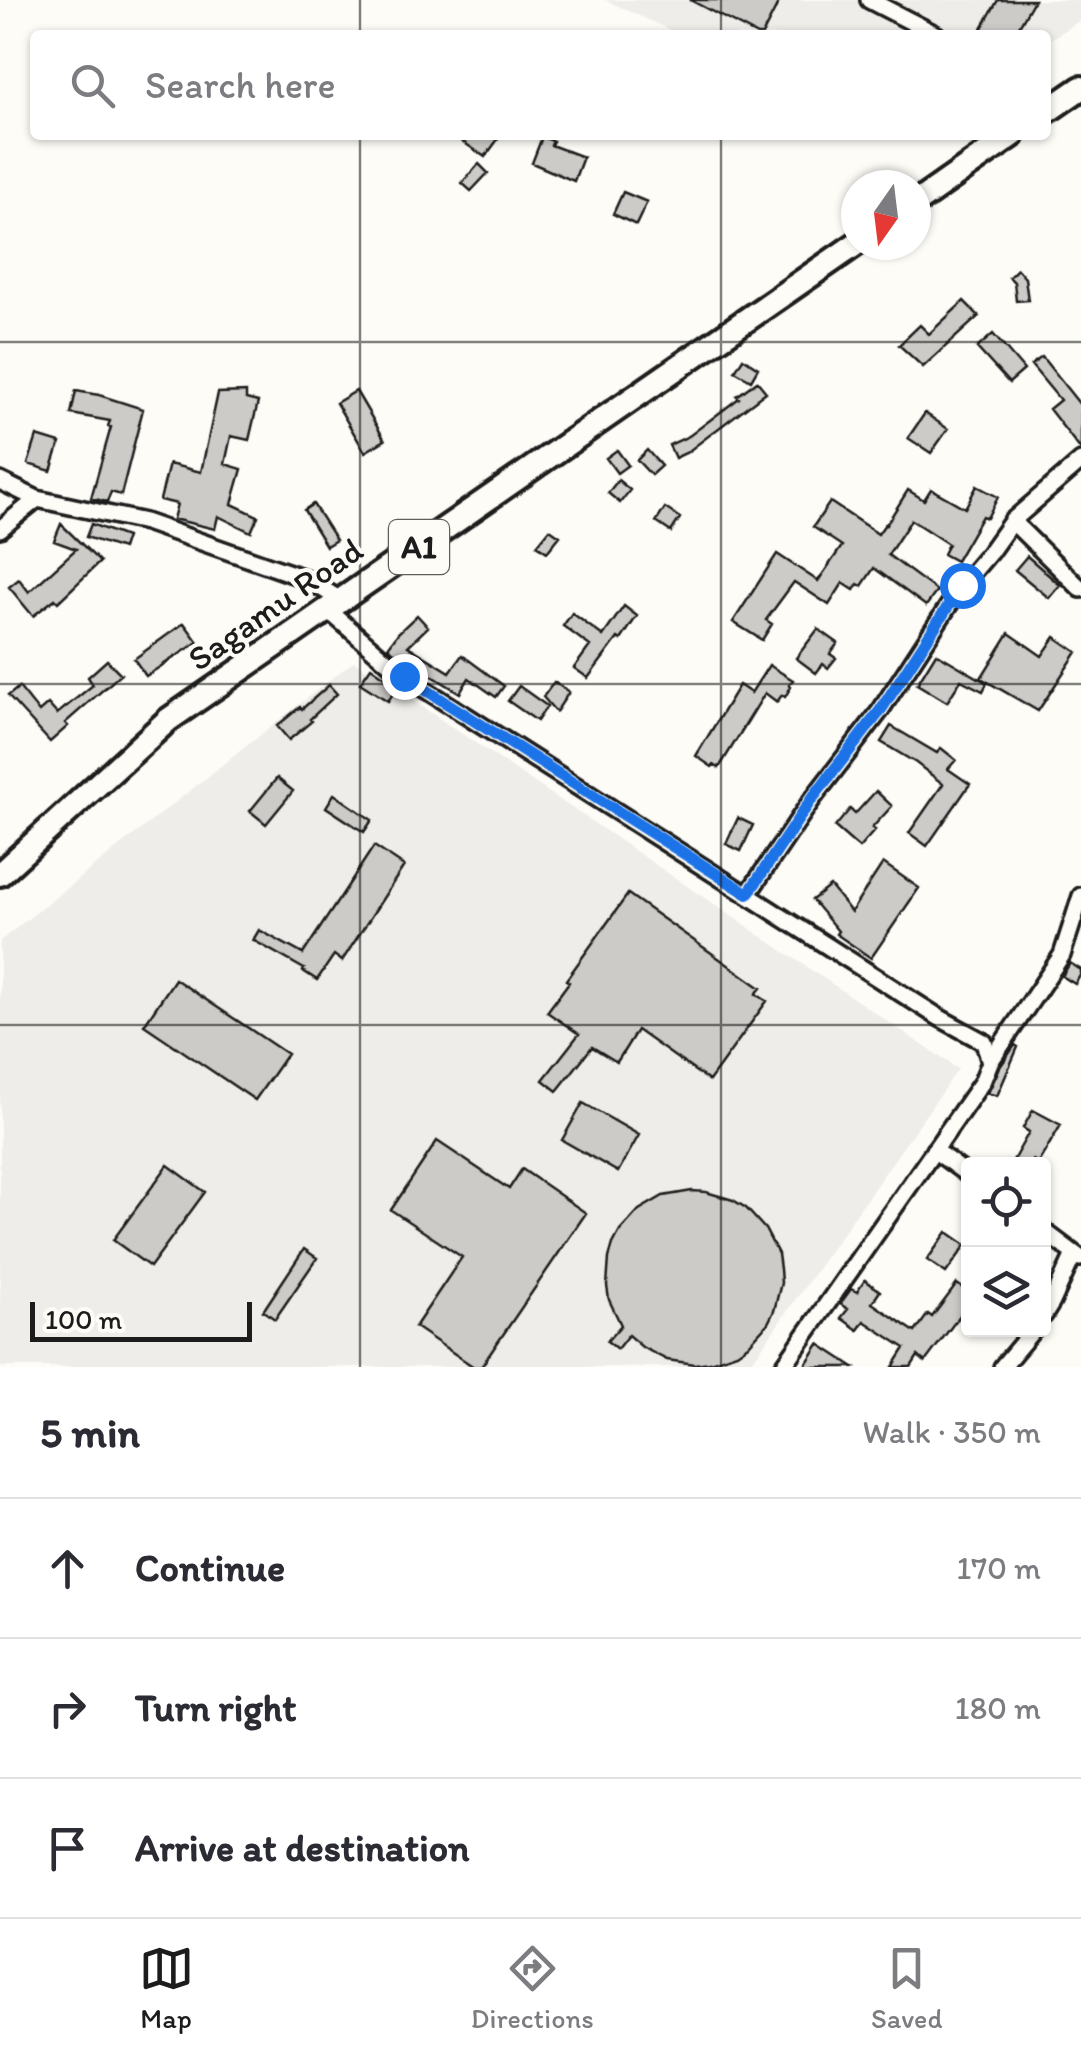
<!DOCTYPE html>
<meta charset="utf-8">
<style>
:root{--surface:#fff;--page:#f7f7f7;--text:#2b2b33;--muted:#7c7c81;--line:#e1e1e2;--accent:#1c1c1c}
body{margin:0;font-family:Itim,sans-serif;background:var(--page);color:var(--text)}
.controls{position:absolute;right:30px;bottom:30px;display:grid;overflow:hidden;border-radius:10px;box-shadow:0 2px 8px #0004}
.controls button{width:90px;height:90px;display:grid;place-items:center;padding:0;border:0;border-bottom:2px solid var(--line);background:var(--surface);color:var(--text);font:50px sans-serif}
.compass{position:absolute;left:841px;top:170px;width:90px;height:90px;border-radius:50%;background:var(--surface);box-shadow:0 2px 8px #0004;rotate:194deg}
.scale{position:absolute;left:30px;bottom:25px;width:222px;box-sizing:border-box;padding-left:10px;border:5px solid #1c1c1c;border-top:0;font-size:28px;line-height:35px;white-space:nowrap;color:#1c1c1c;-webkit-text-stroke:8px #fdfcf7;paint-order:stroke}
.stop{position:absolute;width:30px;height:30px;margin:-22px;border:8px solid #1a73e8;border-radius:50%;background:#fff}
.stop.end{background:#1a73e8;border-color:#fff;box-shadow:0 2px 10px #0008}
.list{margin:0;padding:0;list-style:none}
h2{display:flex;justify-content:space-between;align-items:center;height:130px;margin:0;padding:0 40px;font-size:42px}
h2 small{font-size:32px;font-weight:400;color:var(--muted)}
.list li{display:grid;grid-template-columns:65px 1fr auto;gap:30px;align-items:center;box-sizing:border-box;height:140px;padding:0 40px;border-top:2px solid var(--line)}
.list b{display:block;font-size:38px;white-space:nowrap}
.list em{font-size:32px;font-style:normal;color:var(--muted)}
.icon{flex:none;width:55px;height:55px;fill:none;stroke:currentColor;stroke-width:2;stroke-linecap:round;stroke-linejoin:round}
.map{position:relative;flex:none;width:1081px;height:1367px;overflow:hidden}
.search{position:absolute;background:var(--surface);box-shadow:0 2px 8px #0004;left:30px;right:30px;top:30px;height:110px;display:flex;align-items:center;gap:25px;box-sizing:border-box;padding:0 35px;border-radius:10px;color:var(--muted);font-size:38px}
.sheet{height:550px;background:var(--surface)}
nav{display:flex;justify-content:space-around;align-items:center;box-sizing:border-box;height:140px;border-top:2px solid var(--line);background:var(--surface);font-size:28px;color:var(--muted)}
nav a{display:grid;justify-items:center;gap:5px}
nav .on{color:var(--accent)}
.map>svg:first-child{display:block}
</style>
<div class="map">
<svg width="1081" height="1367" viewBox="0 0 1081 1367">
<rect width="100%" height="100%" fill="#fdfcf7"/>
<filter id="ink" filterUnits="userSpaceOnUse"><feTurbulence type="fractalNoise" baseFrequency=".01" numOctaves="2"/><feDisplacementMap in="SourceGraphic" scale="20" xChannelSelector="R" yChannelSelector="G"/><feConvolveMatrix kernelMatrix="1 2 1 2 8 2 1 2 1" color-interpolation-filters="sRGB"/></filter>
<g filter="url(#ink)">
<!-- built -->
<path fill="#eeede9" d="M605,0H1081V20L1046,42V35H681Z
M354,661L958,1069L748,1367H0V941Z"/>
<!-- building -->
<path fill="#cccbc8" stroke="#1c1c1c" stroke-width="2.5" d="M690,0H780L762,35H757Z
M998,0H1034L1014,35H978Z
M453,135H501L485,157Z
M542,137L553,141L551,145L583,157L574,181L532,163Z
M479,164L488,173L471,191L462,183Z
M623,192L647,202L636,225L613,214Z
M1017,269L1025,278L1028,300L1016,301L1014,282L1009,277Z
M964,301L979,316L923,367L899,345L920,325L929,334Z
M993,334L1024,370L1009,383L977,348Z
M1042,357L1081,406V450L1049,409L1060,400L1031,365Z
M743,358L758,368L751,380L735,371Z
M757,381L766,392L690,450V451L675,458L669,445L689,436L739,398L737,396Z
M76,391L99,395L143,409L121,495L111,492L107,502L91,498L111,427L108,426L110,421L71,414Z
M356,391L385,440L365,452L336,403Z
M246,392V399L258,402L249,440L231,436L225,464L242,469L232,504L258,516L251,532L218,516L215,529L173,519L177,504L160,500L169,464L201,472L218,393Z
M925,413L948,429L931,453L908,438Z
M37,436L60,443L51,471L28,464Z
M617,450L628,465L617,473L606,458Z
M647,450L661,466L651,475L637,460Z
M618,480L630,490L620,503L608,493Z
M977,486L998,497L987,518L982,516L956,561L943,554L948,544L911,520L888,555L937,591L926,606L874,568L862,586L858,584L854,590L843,583L829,605L794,582L766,620L772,624L762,640L733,622L777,554L818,581L842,546L813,527L830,502L878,534L885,524L886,525L908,490L924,500L931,489L965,508Z
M313,504L336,540L326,546L304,510Z
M665,508L680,518L671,532L656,522Z
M61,524L100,562L58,602L55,599L33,616L9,587L19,579L29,592L76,549L54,541Z
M91,524L126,537L122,549L86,537Z
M550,529L560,536L547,552L537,545Z
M1027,556L1060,585L1049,598L1015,570Z
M624,606L637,616L621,640L618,638L588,678L574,668L590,646L563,626L572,613L603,636Z
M417,615L428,627L408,646L450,672L462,655L504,686L496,697L469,678L460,693L410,662L409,664L388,647L398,633Z
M184,623L198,642L146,676L134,659Z
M818,629L838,643L830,654L836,658L828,668L823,664L816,673L796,658Z
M1009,633L1042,656L1055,637L1077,652L1038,711L981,678Z
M936,653L987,683L983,691L961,680L947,702L917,684Z
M107,660L121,674L65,723L68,726L50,742L8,696L19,687L39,712L48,704L57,714L93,685L88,677Z
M769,665L793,680L789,685L791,687L785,697L782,695L777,702L765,693L719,768L714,765L712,767L696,756L739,685L751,693Z
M371,667L398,686L388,701L360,683Z
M554,682L569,692L556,712L543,697Z
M329,685L337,694L310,719L312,721L289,740L277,726L300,707L302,709Z
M519,686L547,706L537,721L508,701Z
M891,726L937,753L941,748L956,760L948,769L970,784L927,846L909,833L943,784L916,763L881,742Z
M277,778L293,791L266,824L250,811Z
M876,791L892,806L872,828L875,830L859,848L835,827L850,809L855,814Z
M334,794L372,820L364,832L326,807Z
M738,818L753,825L741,851L726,844Z
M374,846L404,866L342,961L334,955L317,980L303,971L304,969L253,940L259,930L303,954Z
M883,863L919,888L871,958L836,934L838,931L812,900L830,886L851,912Z
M628,894L761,988L756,994L767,1001L709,1081L637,1030L617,1062L592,1047L557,1091L543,1080L579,1034L547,1012L569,982L566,980Z
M1070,963L1081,970V974L1075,984L1062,976Z
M175,979L287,1054L255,1100L144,1025Z
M1015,1045L1018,1047L997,1096L988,1093L1000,1067Z
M583,1103L639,1135L618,1172L562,1140Z
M1033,1110L1061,1125L1038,1163L1033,1160L1031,1164H1011L1029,1132L1023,1128Z
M437,1141L509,1189L522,1169L586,1213L481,1367H474L415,1327L462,1257L391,1210Z
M168,1165L205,1192L150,1267L113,1240Z
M692,1191L706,1192L733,1200L746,1208L765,1229L778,1254L780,1269L781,1283L774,1311L768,1323L748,1345L737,1353L710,1362L695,1364L667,1360L642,1347L628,1335L617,1349L607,1341L621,1325L609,1300L607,1286L609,1258L613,1244L620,1231L639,1210L663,1196Z
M947,1232L966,1245L946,1273L927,1260Z
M304,1249L317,1258L275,1319L263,1311Z
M865,1280L880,1291L872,1303L915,1332L928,1314L932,1317L957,1284L968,1292V1313L964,1310L925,1362L918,1356L911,1367H893L905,1348L864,1321L858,1330L841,1318L848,1309L840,1304L851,1289L857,1292Z
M819,1344L854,1367H804Z"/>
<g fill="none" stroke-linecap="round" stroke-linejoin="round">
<defs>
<path id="minor" d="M869,0L937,35
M0,481L37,499L145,522L230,552L307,579L342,601
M1012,521L1081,589
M0,529L37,499
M328,610L404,676L940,1018L984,1042L990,1062
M748,894L811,801L880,711L962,585L990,552L1012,521L1081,461
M934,1150L968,1175
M1044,1231L1080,1258
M1044,1315L1052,1302L1074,1254
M783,1367L982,1082L990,1062L1062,955L1081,896
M1002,1367L1033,1330"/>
<path id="highway" d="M1046,112L1081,88
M916,203L1013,135
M0,874L168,720L856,244"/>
</defs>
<!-- minor casing -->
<use href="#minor" stroke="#1c1c1c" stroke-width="22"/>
<!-- highway casing -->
<use href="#highway" stroke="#1c1c1c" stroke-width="30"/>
<!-- minor -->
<use href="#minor" stroke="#fdfcf7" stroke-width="15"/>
<!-- highway -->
<use href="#highway" stroke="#fdfcf7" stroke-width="22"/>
</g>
</g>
<g fill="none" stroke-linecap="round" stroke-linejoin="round" filter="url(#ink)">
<!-- route -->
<path stroke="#1a73e8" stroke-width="12" d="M404,676L748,894L811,800L880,711L962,585"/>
</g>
<!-- grid -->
<path fill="none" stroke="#1c1c1c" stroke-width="2.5" stroke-opacity="0.55" d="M360,0V35M721,0V35M360,135V1367M721,135V1367M0,342H1081M0,684H1081M0,1025H1081"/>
<g text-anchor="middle" stroke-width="8" stroke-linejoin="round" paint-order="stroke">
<!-- shield labels -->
<rect fill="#fdfcf7" stroke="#605f5e" stroke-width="2.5" x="389" y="520" width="60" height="54" rx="8"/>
<g font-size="32" font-weight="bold" fill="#1c1c1c">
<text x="419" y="558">A1</text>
</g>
<!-- street labels -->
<g font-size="35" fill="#1c1c1c" stroke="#fdfcf7">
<text transform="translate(275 604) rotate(-35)" y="12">Sagamu Road</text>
</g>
</g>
</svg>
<div class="controls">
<button><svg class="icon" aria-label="locate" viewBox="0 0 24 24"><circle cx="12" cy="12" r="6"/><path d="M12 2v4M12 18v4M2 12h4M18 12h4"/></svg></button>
<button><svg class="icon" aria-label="layers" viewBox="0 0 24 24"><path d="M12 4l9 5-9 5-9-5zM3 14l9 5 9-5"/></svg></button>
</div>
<svg class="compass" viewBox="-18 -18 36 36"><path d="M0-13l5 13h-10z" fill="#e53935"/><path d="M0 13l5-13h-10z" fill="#7c7c81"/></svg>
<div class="scale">100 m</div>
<div class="stop" style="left:962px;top:585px"></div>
<div class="stop end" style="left:404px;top:676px"></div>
<div class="search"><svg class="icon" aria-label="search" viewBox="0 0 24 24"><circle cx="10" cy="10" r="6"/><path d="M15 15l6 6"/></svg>Search here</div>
</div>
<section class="sheet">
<h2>5 min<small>Walk · 350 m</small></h2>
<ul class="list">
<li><svg class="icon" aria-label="ahead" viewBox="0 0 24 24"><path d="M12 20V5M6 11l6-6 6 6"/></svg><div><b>Continue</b></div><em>170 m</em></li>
<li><svg class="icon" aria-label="right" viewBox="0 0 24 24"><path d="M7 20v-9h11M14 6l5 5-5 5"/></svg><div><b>Turn right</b></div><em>180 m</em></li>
<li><svg class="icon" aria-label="arrive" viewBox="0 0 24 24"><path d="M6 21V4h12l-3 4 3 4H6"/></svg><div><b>Arrive at destination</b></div></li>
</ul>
</section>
<nav>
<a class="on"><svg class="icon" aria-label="map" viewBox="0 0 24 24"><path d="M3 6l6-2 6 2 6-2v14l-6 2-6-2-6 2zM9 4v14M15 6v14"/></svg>Map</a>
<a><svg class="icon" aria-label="directions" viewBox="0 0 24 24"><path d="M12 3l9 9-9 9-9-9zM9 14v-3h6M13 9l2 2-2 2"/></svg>Directions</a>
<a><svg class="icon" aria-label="saved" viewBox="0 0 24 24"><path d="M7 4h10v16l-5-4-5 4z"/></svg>Saved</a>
</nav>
